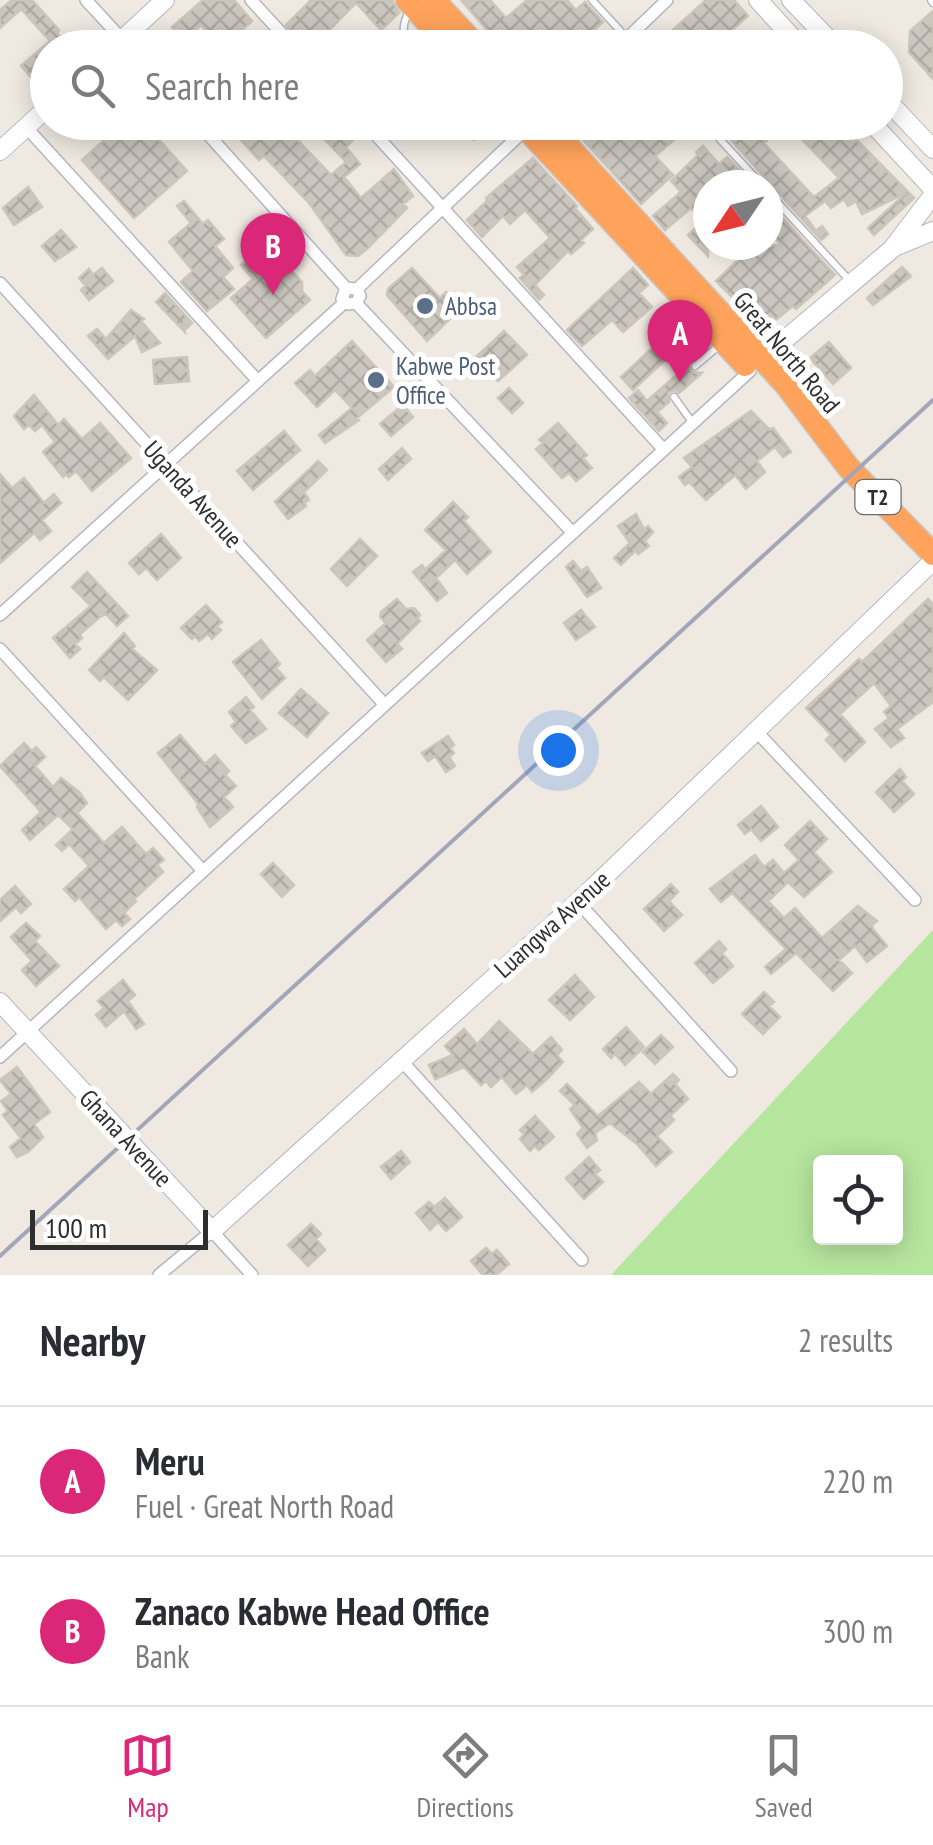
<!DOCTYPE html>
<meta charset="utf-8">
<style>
:root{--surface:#fff;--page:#f2f2f3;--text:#2b2b33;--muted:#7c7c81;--line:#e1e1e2;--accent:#db2777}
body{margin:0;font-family:"PT Sans Narrow",sans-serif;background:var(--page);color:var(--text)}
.controls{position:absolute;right:30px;bottom:30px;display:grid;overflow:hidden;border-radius:10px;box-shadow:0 5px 25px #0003}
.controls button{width:90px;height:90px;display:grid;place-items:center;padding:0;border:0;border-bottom:2px solid var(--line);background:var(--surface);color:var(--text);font:50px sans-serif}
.compass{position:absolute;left:693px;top:170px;width:90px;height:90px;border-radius:50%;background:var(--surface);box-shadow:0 5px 25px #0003;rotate:235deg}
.scale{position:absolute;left:30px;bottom:25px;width:178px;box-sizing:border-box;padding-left:10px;border:5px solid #2e2e2e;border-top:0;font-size:28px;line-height:35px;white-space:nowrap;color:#2e2e2e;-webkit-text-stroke:8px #fff;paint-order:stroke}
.you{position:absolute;left:558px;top:750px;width:35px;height:35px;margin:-25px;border:8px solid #fff;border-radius:50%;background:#1a73e8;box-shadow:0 0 0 15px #1a73e833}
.badge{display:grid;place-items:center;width:65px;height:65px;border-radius:50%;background:var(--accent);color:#fff;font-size:32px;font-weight:700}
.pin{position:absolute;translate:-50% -82px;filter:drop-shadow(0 2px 5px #0008)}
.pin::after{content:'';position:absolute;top:52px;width:35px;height:30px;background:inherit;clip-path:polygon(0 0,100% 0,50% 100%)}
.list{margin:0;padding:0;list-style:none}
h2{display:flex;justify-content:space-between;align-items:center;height:130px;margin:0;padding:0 40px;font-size:42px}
h2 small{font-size:32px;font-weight:400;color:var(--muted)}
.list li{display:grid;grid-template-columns:65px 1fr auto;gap:30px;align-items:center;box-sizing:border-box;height:150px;padding:0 40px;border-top:2px solid var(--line)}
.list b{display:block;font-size:38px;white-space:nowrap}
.list p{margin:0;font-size:32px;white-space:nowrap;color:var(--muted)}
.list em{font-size:32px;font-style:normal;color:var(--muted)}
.icon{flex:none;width:55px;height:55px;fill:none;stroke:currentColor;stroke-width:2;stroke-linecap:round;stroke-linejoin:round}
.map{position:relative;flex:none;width:933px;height:1275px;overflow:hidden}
.search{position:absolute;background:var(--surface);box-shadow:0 5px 25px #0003;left:30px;right:30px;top:30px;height:110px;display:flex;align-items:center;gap:25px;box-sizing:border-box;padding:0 35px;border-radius:55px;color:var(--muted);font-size:38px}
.sheet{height:430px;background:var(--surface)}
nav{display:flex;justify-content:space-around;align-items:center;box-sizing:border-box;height:140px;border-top:2px solid var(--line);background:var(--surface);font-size:28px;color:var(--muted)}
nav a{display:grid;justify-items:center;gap:5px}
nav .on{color:var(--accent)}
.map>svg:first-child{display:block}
</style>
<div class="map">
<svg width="933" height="1275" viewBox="0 0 933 1275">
<defs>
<pattern id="building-cross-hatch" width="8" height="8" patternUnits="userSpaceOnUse" patternTransform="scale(2.5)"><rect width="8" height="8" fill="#cbc7bf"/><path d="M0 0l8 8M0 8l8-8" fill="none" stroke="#afaba4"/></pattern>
</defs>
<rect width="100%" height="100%" fill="#efe9e1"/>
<!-- grass -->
<path fill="#b6e59e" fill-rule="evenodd" d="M933,930V1275H611ZM820,1162H896V1238H820Z"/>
<!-- building -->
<path fill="url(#building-cross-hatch)" stroke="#cbc5ba" stroke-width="2.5" fill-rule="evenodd" d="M12,0H32L59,30L57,33L70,48H48V69L34,81L21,66L50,41L21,9L0,28V10Z
M203,0H234L252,21L222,47L201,25L184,40L172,27Z
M311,0H392L399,13L381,30L356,3L312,48H305L286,25Z
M461,0H490L506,18L527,0H567L576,10L585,2L603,22L574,48H503Z
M706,0H734L748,16L712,48H653Z
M933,11V79L909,52L910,31Z
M124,122H143L187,171L134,218L82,160Z
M236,122H305L292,134L331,175L346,162L308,122H350L360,133L346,147L360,164L344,177L361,198L394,169L413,196L403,204L407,208L368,248L358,256L346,255L309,203L264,156L259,160L236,135L242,129Z
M455,122H494L474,140Z
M567,122H610L627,142L648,122H686L671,136L674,140L655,156L673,175L641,204Z
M729,122H741L751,133L763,122H839L914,198L874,235L868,228L906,193L862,214L856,201L848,206L844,199L831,208L825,201L805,216L816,231L822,226L828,234L821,240L722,130ZM786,123L839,178L814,197L764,143Z
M703,146L719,164L727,157L753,185H738L734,181L729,185H708V256L688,235L703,221L691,208L665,230L653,216L681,192L671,181L698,155L696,152Z
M533,158L577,206L575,208L593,229L581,240L584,243L571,254L568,251L535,285L544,295L539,300L520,278L524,275L517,267L550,238L525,210L510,224L503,216L482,237L467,220L488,200L486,198Z
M28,187L42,207L14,225L3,208Z
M184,201L203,224L208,220L224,239L215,246L233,268L223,277L234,289L207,311L181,282L193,271L169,242L191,223L177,206Z
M768,202L835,275L796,309L793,306L764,329L716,281L742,256L732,245H781L768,230Z
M61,230L76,247L55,261L42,246Z
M254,254L259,260L263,256L270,265L282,260L302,282V291L310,300L266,338L231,298L253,279L241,265Z
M902,267L911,276L873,305L867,298Z
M102,268L113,281L89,300L81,290L86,286L79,278L89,269L93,275Z
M412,268L440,298L446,292L456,302L450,309L455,314L427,341L387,295L388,289Z
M633,268L648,285L639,293L652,307L623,332L612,320L582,346L567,330Z
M165,293L192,323L187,328L184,324L185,332L156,302Z
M131,310L144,319L141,321L160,343L142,352L135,336L108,359L88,336L97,329L106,339Z
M682,320L694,333L633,390L621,377Z
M504,331L527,355L498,381L476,357Z
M352,341L394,387L357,418L359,420L325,443L319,435L352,408L335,390L317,407L295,383L310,370L315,376Z
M829,342L851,368L833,384L810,358Z
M187,357L189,381L155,384L153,360Z
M688,365L692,372L702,373L679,393L674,390L668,393L669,402L657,412L667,423L659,431L629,398L638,390L647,401Z
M509,388L523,403L512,413L498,398Z
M34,395L58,425L64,419L82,439L100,423L131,458L92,491L76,471L69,477L66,474L63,477L43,452L55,442L42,425L35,431L29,425L24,429L14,416Z
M403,405L413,417L391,436L380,424Z
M751,411L770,430L773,428L791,452L783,457L775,447L757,461L765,472L746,489L735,475L706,500L689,482L685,485L679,477L692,467L684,458Z
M558,423L587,455L583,458L592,468L576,481L569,473L562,478L536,449L543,443L539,440Z
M284,431L300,450L253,490L237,471Z
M402,448L411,459L388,480L379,469Z
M318,461L327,470L304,492L309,500L304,503L306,506L288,519L275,502Z
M0,474L12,488L24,478L44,503L54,494L61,503L42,520L51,531L40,540L34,533L0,563Z
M453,502L468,517L464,521L491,552L467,574L455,560L436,578L447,593L437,601L413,572L422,565L425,570L446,550L425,530Z
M636,514L644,529L648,526L653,532L645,541L649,546L638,554L636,550L621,565L614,558L630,543L618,526Z
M161,534L181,558L157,580L146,568L139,574L129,563Z
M360,539L377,556L347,586L331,569Z
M573,561L581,571L587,567L601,588L587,597L566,567Z
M87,572L128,616L117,626L106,614L101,616L79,635L82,638L75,644L80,649L70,658L53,638L91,606L72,587Z
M397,599L406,609L414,608L420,615L417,618L420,621L397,644L402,649L386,662L367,640L386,623L380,617L381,612Z
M928,599L933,604V702L897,729L904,738L891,747L875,729L889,718L884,712L891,706L874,683L840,714L865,742L845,761L826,740L831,735L806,708L859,659L862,662Z
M206,605L222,622L217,626L221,630L212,639L208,634L199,641L195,636L192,639L181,628Z
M581,610L595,627L576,640L564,623Z
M124,633L135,646L132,649L157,670L128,700L104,677L100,681L89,670Z
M261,640L280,664L276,668L285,678L262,699L233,662Z
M301,689L328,713L307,737L279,713Z
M246,697L254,707L250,710L266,729L246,743L231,726L236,722L229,712Z
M180,735L205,764L215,755L229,771L225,775L236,786L224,797L233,807L210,827L197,807L199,805L158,753Z
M448,736L454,745L450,748L454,753L449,757L455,766L446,772L435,756L428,761L422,753Z
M24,743L32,751L36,747L45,757L35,766L53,787L61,778L79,792L87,803L77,813L104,843L122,827L146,854L153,848L164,860L157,865L163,872L134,899L136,901L124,913L130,919L122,926L116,920L106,929L79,897L75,901L64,889L89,866L69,844L62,851L56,845L73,829L58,815L30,840L22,830L41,812L0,766Z
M900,769L906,777L902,781L914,794L894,812L876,792Z
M761,806L778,827L761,841L751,829L745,834L738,825Z
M810,821L827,839L814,852L832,872L804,897L788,882L768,901L784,918L795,908L822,938L858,906L877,921L872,925L873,929L887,946L867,962L855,946L839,960L852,973L833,991L796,953L771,974L765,967L786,949L732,893L721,902L710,889L755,855L764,867L773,860L784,873L799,860L785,845Z
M273,863L294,885L282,897L261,874Z
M671,884L678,892L669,901L682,915L664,931L644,909Z
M15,886L31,904L21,913L16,907L0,921V900Z
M26,923L40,936L35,941L59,966L36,986L22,970L32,961L11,937Z
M719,941L726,949L722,953L733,966L713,983L695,963Z
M575,975L594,997L570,1020L549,1000Z
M123,980L135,995L128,1001L144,1024L136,1029L124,1011L106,1027L96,1015L104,1008L98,1001Z
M764,992L774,1002L769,1006L780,1017L763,1034L742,1014Z
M499,1021L533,1054L551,1037L562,1050L557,1055L563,1062L546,1080L532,1092L527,1085L516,1094L502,1077L491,1087L486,1081L481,1085L464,1067L435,1079L429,1065L453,1055L445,1046L464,1029L477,1044Z
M626,1027L644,1047L625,1065L615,1054L611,1058L603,1049Z
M661,1035L673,1047L655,1064L643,1052Z
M17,1067L50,1112L34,1124L43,1137L28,1152L17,1157L10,1147L21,1138L3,1115L8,1111L1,1101L11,1094L0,1080Z
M673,1074L679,1080L675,1084L688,1099L670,1116L674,1120L657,1136L672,1152L656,1166L637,1144L610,1123L595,1133L597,1140L587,1148L577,1134L583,1128L570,1109L575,1105L560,1091L567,1084L598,1116L639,1082L651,1094Z
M535,1116L554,1137L539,1150L535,1146L530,1151L520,1139L524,1134L520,1130Z
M401,1151L410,1162L391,1179L381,1167Z
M589,1157L600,1170L595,1174L603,1182L584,1199L566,1178Z
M445,1198L462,1217L446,1231L438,1222L430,1230L416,1213L429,1202L434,1207Z
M311,1224L321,1234L316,1239L325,1250L308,1266L288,1245Z
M486,1248L492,1254L497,1250L509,1264L496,1275H483L471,1261Z"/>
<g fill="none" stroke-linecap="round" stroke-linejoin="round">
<defs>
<path id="lane" d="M592,0L636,48
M931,0L933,3
M410,9C401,27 401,33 414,48
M704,122L762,185
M768,192L851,282
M695,366L721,344
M674,397L692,422"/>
<path id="street" d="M86,0L130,48
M251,0L295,48
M617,48L667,0
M197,122L346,288L357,289L360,296L356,303L348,304L342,299L346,288
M364,122L664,450
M26,127L258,381
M0,283L385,705
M357,289L526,129
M356,303L573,533
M0,615L345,302
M0,649L203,871
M756,731L915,900
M578,902L731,1071
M0,1057L750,371
M400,1059L582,1260
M159,1275L212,1231L252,1275"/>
<path id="secondary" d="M758,0L802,48
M791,0L837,48
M113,48L165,0
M886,99L933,149
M871,122L932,188
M0,151L48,107
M897,246L933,231
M761,360L892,249L930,199
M0,1002L212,1231L578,902L933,561"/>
<path id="highway" d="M407,0L451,48
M434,0L478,48
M520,122L745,365
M546,122L786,385L848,467L933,554"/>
</defs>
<!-- lane casing -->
<use href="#lane" stroke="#b4b7c1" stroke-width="9"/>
<!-- street casing -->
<use href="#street" stroke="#b4b7c1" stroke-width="14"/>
<!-- secondary casing -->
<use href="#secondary" stroke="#b4b7c1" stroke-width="20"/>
<!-- highway casing -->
<use href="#highway" stroke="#c9c9c9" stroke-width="25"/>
<!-- lane -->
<use href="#lane" stroke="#fff" stroke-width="6"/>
<!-- street -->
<use href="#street" stroke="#fff" stroke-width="11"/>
<!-- secondary -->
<use href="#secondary" stroke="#fff" stroke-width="18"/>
<!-- highway -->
<use href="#highway" stroke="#ffa35c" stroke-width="22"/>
<!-- rail -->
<path stroke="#a3a6b8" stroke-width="4" d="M0,1256L933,400"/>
</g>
<!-- markers -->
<g fill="#5c6f8a" stroke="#fff" stroke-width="4">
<circle cx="425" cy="306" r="10"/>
<circle cx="376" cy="380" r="10"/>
</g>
<g text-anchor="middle" stroke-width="10" stroke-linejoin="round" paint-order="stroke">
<!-- shield labels -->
<rect fill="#fff" stroke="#6d6d6d" stroke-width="2.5" x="855.5" y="480" width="45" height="34" rx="8"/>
<g font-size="22" font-weight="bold" fill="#2e2e2e">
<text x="878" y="505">T2</text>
</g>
<!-- service labels -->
<g font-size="25" fill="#4e5e75" stroke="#fff" text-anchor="start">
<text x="445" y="315">Abbsa</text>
<text x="396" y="375">Kabwe Post<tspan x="396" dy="29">Office</tspan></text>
</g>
<!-- street labels -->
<g font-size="25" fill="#2e2e2e" stroke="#fff">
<text transform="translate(787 352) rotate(50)" y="9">Great North Road</text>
<text transform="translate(193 494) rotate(48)" y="9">Uganda Avenue</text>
<text transform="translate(552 924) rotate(-42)" y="9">Luangwa Avenue</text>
<text transform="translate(126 1138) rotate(47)" y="9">Ghana Avenue</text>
</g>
</g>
</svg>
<div class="controls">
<button><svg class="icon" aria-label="locate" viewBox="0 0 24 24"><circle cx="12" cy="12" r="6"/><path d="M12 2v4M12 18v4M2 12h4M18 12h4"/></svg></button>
</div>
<svg class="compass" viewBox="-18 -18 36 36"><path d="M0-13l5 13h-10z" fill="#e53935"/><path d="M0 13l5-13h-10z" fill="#7c7c81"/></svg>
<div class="scale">100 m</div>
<div class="you"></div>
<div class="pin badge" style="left:680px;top:382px">A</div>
<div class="pin badge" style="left:273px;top:295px">B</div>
<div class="search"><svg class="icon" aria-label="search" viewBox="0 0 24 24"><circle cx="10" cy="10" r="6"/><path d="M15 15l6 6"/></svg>Search here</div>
</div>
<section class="sheet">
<h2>Nearby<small>2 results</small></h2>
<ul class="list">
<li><span class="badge">A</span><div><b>Meru</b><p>Fuel · Great North Road</p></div><em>220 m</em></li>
<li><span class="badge">B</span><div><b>Zanaco Kabwe Head Office</b><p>Bank</p></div><em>300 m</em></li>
</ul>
</section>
<nav>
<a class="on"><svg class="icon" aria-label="map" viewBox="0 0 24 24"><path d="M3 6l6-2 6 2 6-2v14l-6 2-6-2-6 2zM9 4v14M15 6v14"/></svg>Map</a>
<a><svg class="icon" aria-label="directions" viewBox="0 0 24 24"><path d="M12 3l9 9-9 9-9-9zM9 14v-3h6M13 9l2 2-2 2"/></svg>Directions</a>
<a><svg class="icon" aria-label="saved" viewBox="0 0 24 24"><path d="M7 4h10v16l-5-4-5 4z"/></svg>Saved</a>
</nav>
